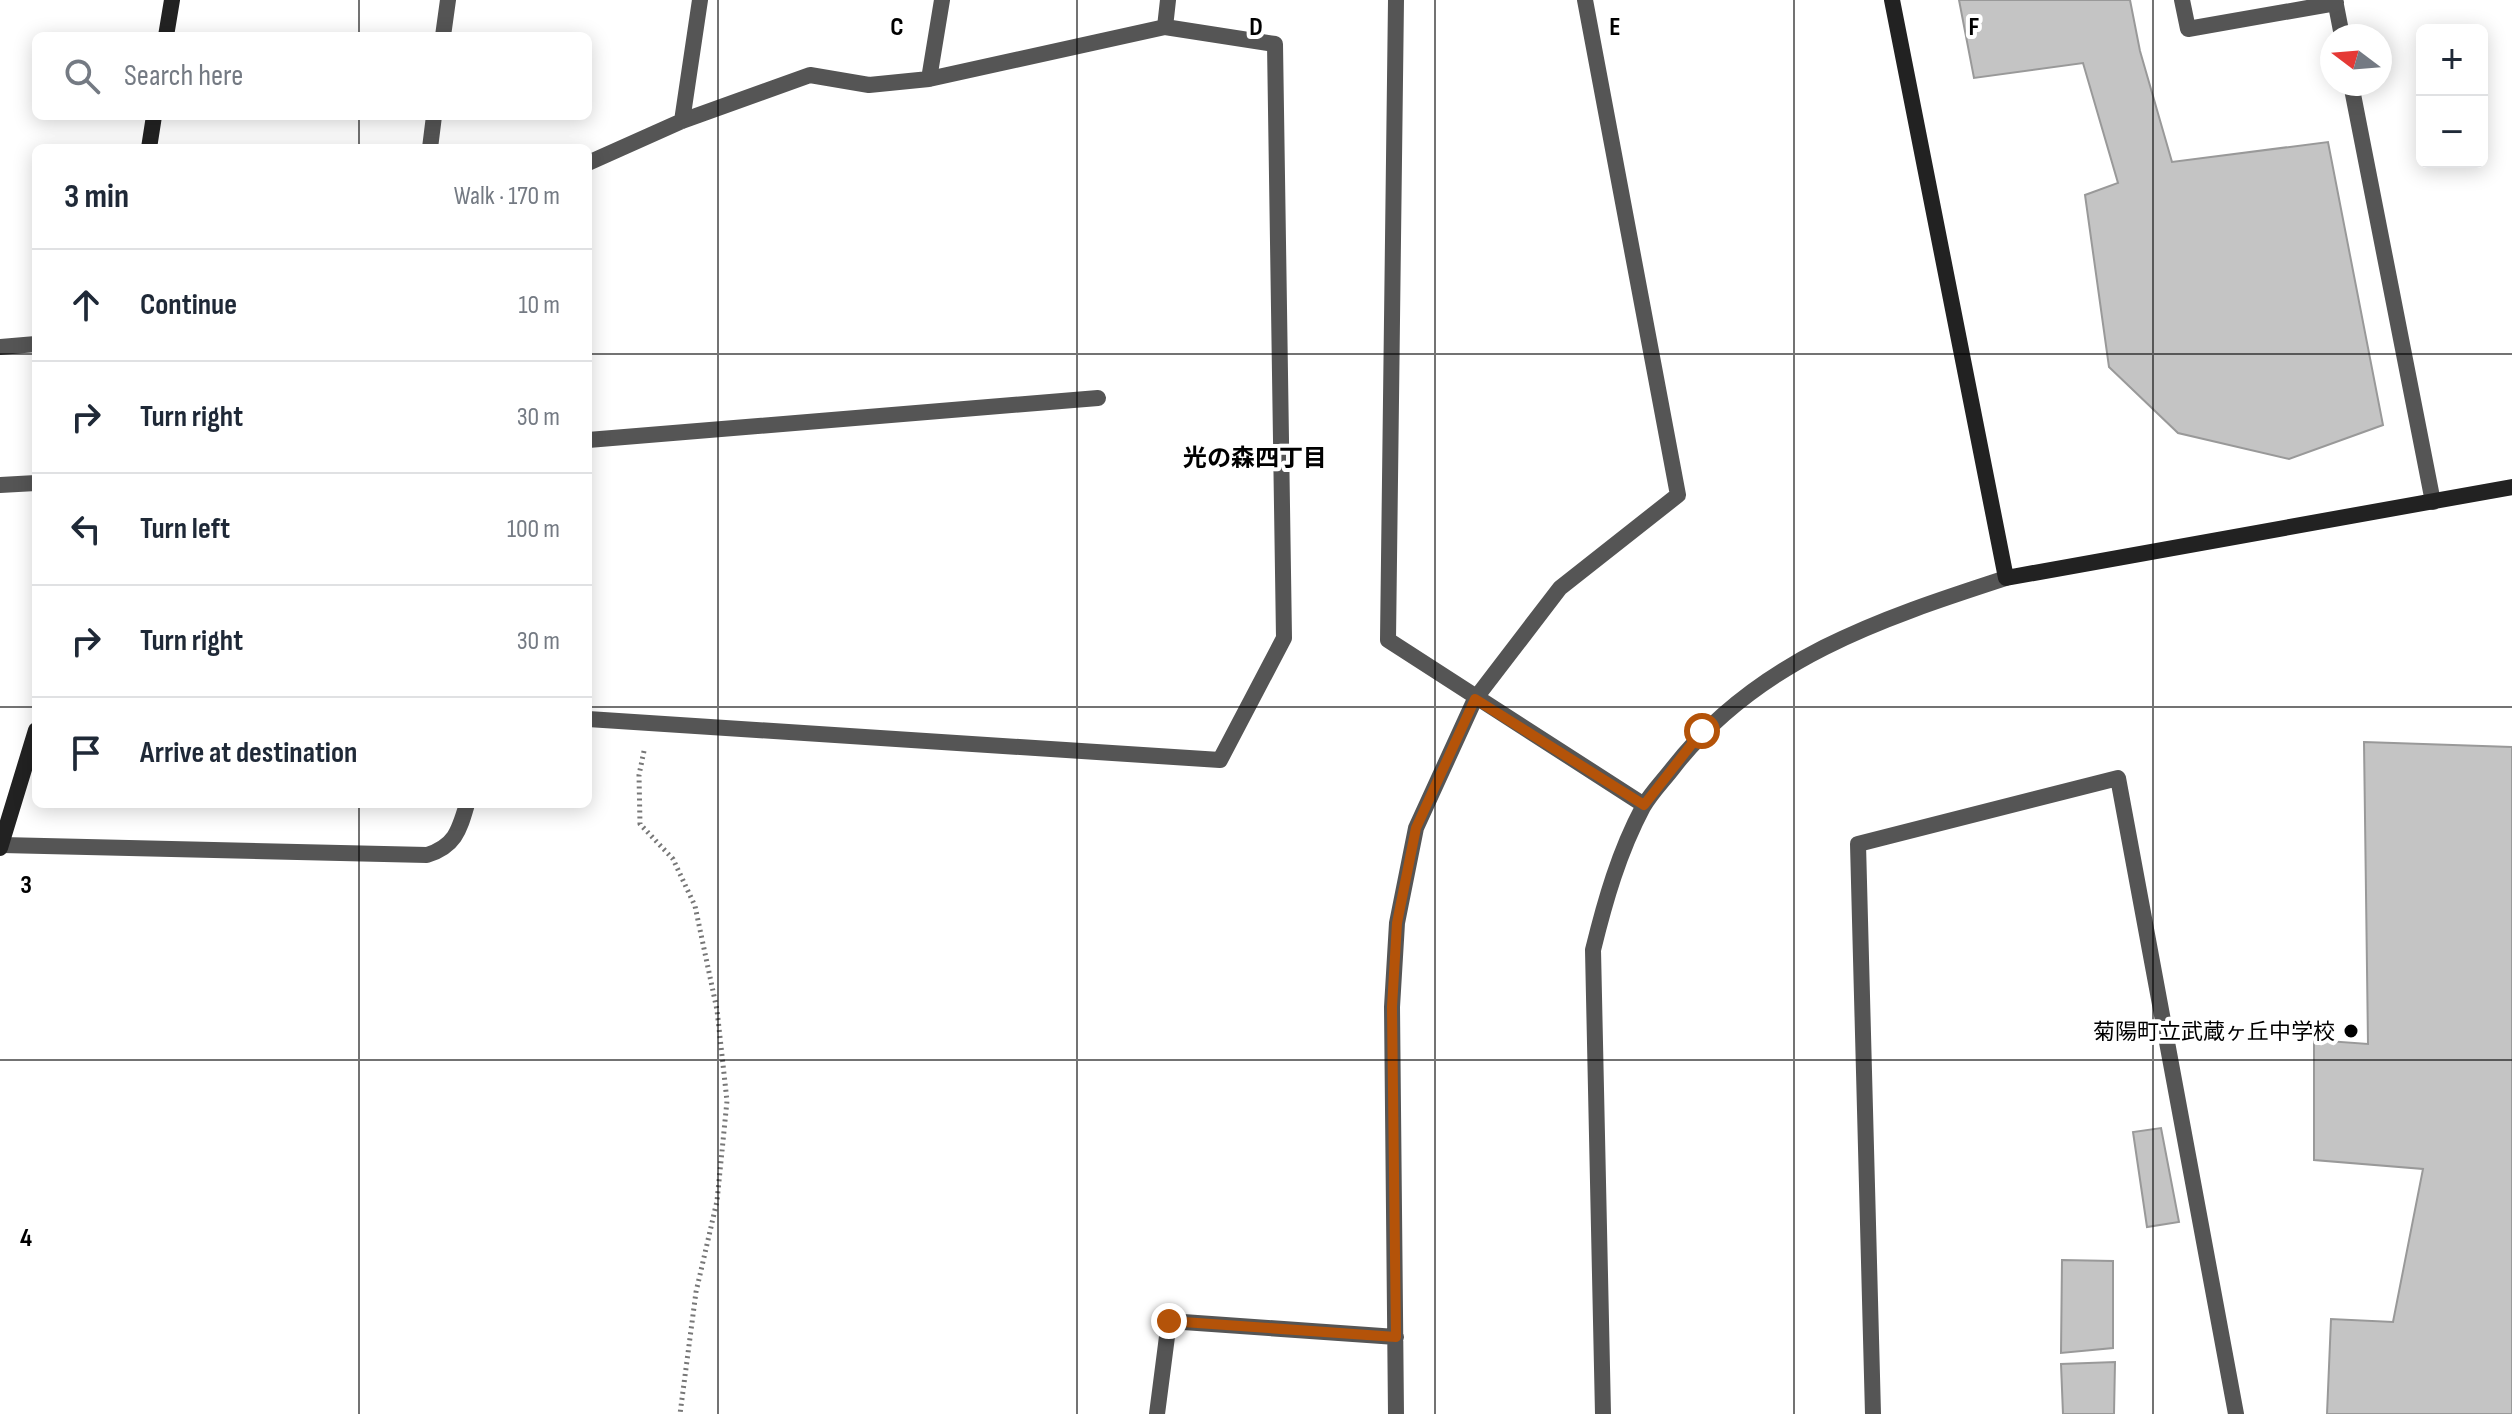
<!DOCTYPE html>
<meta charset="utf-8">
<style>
:root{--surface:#fff;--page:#f6f6f7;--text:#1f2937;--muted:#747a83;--line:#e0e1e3}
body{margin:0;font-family:"Sofia Sans Condensed","Noto Sans JP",sans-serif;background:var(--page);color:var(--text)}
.controls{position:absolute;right:24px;top:24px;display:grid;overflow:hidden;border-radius:12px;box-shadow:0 4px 20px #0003}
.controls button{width:72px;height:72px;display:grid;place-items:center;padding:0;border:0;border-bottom:2px solid var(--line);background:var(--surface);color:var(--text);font:40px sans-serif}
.compass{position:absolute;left:2320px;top:24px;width:72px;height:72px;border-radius:50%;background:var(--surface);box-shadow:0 4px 20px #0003;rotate:286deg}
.stop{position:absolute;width:24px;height:24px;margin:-18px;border:6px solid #b45309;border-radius:50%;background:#fff}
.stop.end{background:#b45309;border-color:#fff;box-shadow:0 2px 8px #0008}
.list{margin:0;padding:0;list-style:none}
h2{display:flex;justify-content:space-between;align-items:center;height:104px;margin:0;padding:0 32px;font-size:34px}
h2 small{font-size:26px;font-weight:400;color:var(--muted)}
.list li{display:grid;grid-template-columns:52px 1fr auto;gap:24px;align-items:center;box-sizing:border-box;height:112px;padding:0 32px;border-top:2px solid var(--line)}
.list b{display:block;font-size:30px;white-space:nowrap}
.list em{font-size:26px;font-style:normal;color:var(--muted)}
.icon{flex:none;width:44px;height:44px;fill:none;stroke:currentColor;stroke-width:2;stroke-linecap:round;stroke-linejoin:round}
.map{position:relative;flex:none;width:2512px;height:1414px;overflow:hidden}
.search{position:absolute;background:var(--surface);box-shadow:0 4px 20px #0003;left:32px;top:32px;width:560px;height:88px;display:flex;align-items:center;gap:20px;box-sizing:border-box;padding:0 28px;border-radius:12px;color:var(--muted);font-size:30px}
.panel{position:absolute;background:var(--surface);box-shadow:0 4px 20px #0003;left:32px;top:144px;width:560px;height:664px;border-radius:12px}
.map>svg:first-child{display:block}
</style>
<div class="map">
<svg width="2512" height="1414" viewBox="0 0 2512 1414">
<rect width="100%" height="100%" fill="#fff"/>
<!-- building -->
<path fill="#c4c4c4" stroke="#999" stroke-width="2" d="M1959,0H2130L2140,51L2172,162L2328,142L2383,425L2289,459L2178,433L2109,367L2085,195L2118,183L2083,63L1974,78Z
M2364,742L2512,747V1414H2327L2331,1319L2393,1322L2423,1169L2314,1160V1040L2368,1044Z
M2161,1128L2179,1222L2147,1227L2133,1132Z
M2062,1260L2113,1261V1348L2061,1353Z
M2115,1362L2114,1414H2063L2061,1364Z"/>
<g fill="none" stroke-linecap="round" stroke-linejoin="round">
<!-- path -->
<path stroke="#777" stroke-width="5" stroke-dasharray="2 4" stroke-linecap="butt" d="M644,751L639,775L640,824L673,859L695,906L717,1010L727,1101L717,1201L696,1292L680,1414"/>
<!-- street -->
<path stroke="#555" stroke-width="16" d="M1396,0L1388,640L1644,805
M2182,0L2188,29L2336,3
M2335,0L2342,36
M1165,27L1168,0
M443,36L448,0
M929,79L942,0
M2351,84L2433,502
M682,121L700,0
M430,148L434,116
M588,163L682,121L810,75L869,85L929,79L1165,27L1275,44L1284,638L1220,760L588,719
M0,347L36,344
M588,440L1098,398
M0,485L36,483
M2,845L427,855C455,846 459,831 467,804
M1157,1414L1169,1321L1396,1337
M1396,1414L1392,1007L1397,923L1416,828L1475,699L1560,588L1678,495L1585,0
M1603,1414L1593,950C1605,901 1619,852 1643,807C1651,793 1663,781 1673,768C1758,659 1880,619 2006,578
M1873,1414L1858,844L2118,778L2236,1414"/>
<!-- secondary -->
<path stroke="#222" stroke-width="16" d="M1892,0L2006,578L2512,487
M166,36L172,0
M149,148L154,116
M0,848L36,730"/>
</g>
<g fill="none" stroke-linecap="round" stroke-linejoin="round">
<!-- route -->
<path stroke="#b45309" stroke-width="10" d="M1169,1321L1396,1337L1392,1007L1397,923L1416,828L1475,699L1644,805L1702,731"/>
</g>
<!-- grid -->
<path fill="none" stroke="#000" stroke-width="2" stroke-opacity="0.55" d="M359,0V36M718,0V1414M1077,0V1414M1435,0V1414M1794,0V1414M2153,0V1414M359,116V148M0,354H36M588,354H2512M0,707H36M588,707H2512M359,804V1414M0,1060H2512"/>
<!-- markers -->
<circle fill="#000" stroke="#fff" stroke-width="3" cx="2351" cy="1031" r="8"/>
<g text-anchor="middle" stroke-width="8" stroke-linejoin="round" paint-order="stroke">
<!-- poi labels -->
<g font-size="22" fill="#000" stroke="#fff" text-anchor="end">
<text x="2335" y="1039">菊陽町立武蔵ヶ丘中学校</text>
</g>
<!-- neighbourhood labels -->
<g font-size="24" font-weight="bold" fill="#000" stroke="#fff">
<text x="1255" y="466">光の森四丁目</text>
</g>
</g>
<g font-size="26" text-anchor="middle" font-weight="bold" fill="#000" stroke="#fff" stroke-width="8" stroke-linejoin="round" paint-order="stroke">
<text x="897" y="35">C</text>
<text x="1256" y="35">D</text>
<text x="1615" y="35">E</text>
<text x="1974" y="35">F</text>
<text x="26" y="893">3</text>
<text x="26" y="1246">4</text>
</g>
</svg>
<div class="controls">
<button>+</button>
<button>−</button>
</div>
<svg class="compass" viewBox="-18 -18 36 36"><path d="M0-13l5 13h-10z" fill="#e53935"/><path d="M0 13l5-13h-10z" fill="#747a83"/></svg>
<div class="stop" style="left:1702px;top:731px"></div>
<div class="stop end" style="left:1169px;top:1321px"></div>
<div class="search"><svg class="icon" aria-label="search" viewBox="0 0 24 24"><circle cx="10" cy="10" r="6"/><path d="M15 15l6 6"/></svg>Search here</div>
<section class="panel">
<h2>3 min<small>Walk · 170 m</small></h2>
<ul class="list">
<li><svg class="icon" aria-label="ahead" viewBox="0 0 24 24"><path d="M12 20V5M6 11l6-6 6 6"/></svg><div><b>Continue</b></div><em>10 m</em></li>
<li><svg class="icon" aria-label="right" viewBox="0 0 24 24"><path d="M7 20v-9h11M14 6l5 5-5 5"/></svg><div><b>Turn right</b></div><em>30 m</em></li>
<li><svg class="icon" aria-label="left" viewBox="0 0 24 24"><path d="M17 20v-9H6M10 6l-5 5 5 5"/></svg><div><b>Turn left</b></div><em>100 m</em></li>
<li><svg class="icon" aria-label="right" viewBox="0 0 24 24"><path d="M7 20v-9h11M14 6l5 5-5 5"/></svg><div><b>Turn right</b></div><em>30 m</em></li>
<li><svg class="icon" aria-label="arrive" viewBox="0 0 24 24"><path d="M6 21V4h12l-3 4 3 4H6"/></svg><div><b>Arrive at destination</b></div></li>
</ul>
</section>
</div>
